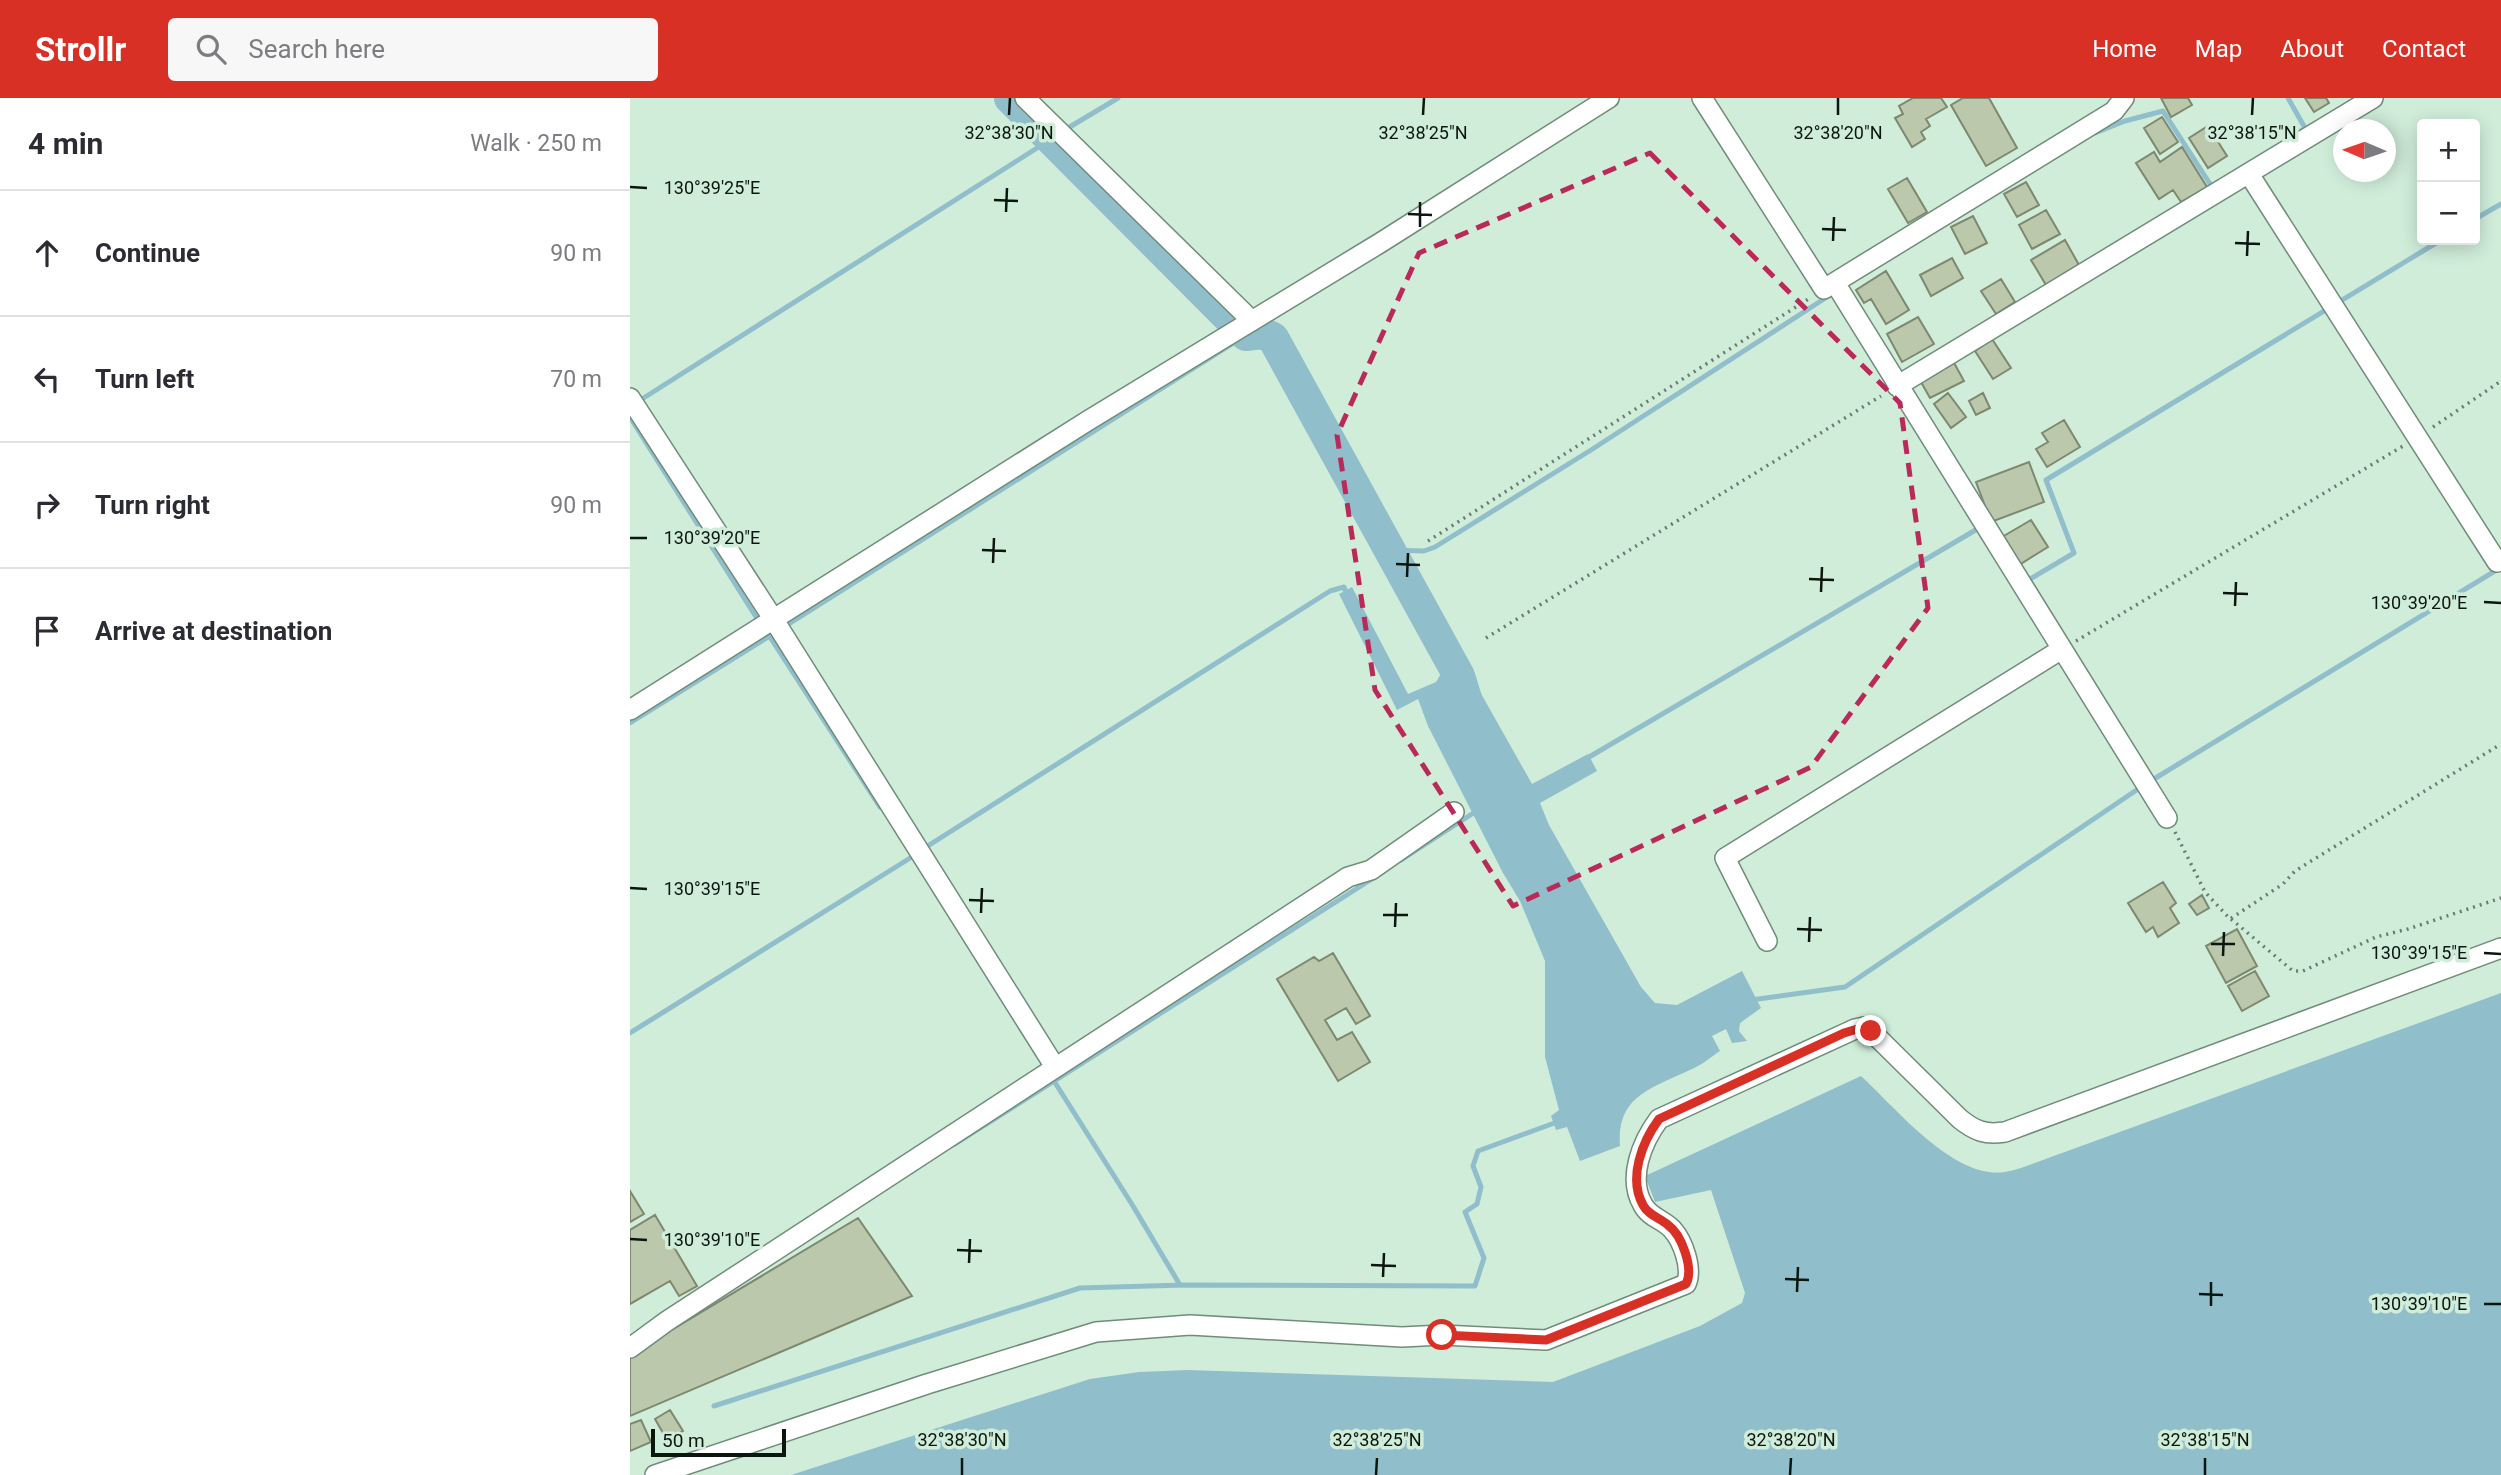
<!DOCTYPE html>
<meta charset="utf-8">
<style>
:root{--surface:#fff;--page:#f7f7f7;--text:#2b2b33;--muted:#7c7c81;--line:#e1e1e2;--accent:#d93025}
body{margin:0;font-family:Roboto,sans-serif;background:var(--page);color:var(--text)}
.controls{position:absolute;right:21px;top:21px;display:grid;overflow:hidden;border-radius:7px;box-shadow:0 4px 18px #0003}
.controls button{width:63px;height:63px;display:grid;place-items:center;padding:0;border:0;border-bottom:2px solid var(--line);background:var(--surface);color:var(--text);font:35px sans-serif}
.compass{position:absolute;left:1703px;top:21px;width:63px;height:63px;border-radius:50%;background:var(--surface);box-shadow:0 4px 18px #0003;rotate:272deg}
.scale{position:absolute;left:21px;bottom:18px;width:135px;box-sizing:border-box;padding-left:7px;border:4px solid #0b160f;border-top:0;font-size:19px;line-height:24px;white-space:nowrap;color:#0b160f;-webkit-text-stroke:5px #d0edda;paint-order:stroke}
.stop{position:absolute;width:21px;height:21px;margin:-16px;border:5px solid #d93025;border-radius:50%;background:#fff}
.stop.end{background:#d93025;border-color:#fff;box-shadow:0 2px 7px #0008}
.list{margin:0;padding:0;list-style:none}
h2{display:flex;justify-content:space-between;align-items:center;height:91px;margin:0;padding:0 28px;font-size:30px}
h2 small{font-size:23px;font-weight:400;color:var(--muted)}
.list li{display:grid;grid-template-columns:46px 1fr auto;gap:21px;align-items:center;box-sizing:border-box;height:126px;padding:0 28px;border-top:2px solid var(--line)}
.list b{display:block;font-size:26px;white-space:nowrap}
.list em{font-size:23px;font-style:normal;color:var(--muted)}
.icon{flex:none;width:38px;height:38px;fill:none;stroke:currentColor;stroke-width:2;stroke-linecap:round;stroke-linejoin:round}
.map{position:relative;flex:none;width:1871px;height:1377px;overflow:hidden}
header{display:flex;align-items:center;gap:42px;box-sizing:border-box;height:98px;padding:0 35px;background:var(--accent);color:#fff}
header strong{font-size:33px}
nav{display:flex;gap:38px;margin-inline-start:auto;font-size:24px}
.search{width:490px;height:63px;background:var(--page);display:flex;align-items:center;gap:18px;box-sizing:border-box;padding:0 24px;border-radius:7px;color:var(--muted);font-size:26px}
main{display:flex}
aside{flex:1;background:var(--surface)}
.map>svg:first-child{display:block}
</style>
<header>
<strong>Strollr</strong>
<div class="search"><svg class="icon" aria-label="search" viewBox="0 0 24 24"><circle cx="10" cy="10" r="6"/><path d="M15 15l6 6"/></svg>Search here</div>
<nav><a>Home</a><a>Map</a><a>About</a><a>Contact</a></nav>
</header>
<main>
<aside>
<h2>4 min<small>Walk · 250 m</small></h2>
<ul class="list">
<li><svg class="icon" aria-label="ahead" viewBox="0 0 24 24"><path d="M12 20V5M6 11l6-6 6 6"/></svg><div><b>Continue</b></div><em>90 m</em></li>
<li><svg class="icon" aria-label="left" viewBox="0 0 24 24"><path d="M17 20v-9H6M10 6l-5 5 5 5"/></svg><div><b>Turn left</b></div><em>70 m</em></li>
<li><svg class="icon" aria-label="right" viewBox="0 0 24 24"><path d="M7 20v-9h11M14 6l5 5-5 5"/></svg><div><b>Turn right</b></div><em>90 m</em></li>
<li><svg class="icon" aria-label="arrive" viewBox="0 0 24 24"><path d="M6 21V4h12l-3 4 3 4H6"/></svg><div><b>Arrive at destination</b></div></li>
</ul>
</aside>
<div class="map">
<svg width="1871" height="1377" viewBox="0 0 1871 1377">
<rect width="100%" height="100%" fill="#d0edda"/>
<!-- water -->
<path fill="#90becb" d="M722,489L778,596L806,584L815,569L831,560L902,686L958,656L967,673L910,705L919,727L1011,889L1025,905L1047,907L1112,873L1131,910L1110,925L1109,933L1117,943L1102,945L1096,931L1082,938L1090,953C1081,959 1072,967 1062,971C1023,990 986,997 990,1048L950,1063L937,1029L926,1032L921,1018L929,1012L915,959V863L890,803L873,775L798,628L788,601L767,612L709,496Z
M1871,895V1377H161L460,1281L509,1274L558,1272L923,1284L1070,1228L1112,1205L1115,1195L1081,1092L1025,1104L1015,1078L1231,978C1266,1010 1324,1082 1375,1074C1390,1072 1406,1064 1421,1059Z"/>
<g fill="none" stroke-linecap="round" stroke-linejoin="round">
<!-- stream -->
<path stroke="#90becb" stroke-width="5" d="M1658,0L1675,30L1670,34
M438,30L488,0
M1465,35L1495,23L1533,13L1582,89L1584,87
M1845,121L1871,106
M12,301L426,38
M0,319L128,522
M759,452L794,453L805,449L961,352L1200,197
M1395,484L1444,455L1416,382L1811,142
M154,529L613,239
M138,536L250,709
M0,625L143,536
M954,662L1349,430
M1519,684L1870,470
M293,751L700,493L714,489L717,497
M771,762L848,712
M1121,902L1215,889L1511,689
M0,935L285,757
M424,983L503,1108L550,1187
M325,1046L745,779
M84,1308L450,1190L554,1187L845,1188L854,1160L835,1114L847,1106L851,1089L843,1068L848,1053L930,1023"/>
<!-- river -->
<path stroke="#90becb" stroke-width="32" d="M380,0L616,237L632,235L643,240L829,578L837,604"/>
</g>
<!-- building -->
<path fill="#bbc8ac" stroke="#7d886e" stroke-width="2" d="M1283,0H1311L1317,9L1296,21L1300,28L1291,34L1295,41L1282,49L1265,20L1273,16L1269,8Z
M1333,0H1359L1387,50L1356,68L1321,7Z
M1531,0H1558L1562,7L1541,19Z
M1675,0H1696L1699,5L1684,14Z
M1532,19L1548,44L1530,56L1514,30Z
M1578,28L1597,58L1578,70L1559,40Z
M1552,49L1577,89L1551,104L1543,92L1529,101L1506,65L1524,54L1530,64Z
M1277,80L1297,114L1278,125L1258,91Z
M1396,84L1409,107L1387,119L1374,96Z
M1416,112L1430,136L1402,151L1389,127Z
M1343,118L1357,145L1335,156L1321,129Z
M1435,142L1449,167L1416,187L1401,162Z
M1322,160L1333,180L1301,198L1290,177Z
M1256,173L1279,212L1256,226L1241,201L1234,205L1226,192Z
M1371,181L1385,204L1366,216L1351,193Z
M1288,219L1304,246L1272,264L1257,236Z
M1362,241L1381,270L1363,281L1345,253Z
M1323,263L1334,283L1300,300L1291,284Z
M1318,295L1336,319L1321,330L1304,306Z
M1353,295L1360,310L1346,317L1339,303Z
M1434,322L1450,349L1417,369L1406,351L1418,344L1412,335Z
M1399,364L1414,404L1361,424L1346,384Z
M1401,422L1418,449L1389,467L1372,439Z
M1533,784L1546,805L1540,810L1549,825L1528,839L1523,829L1516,834L1498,805Z
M1572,797L1579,810L1567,817L1559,806Z
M1607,831L1627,868L1596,885L1576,848Z
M703,855L740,918L726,926L716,910L695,922L707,942L722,934L740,964L708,983L647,881L684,859L689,863Z
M1625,873L1639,898L1612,913L1598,888Z
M0,1093L14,1116L0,1124Z
M25,1117L67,1188L49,1198L40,1183L0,1206V1132Z
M228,1120L282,1198L0,1318V1257Z
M40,1312L53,1333L37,1342L25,1321Z
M11,1322L21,1344L0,1353V1326Z"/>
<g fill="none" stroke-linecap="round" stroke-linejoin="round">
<defs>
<path id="street" d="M395,0L622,223
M1072,0L1194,191L1484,13L1494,0
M1619,76L1867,464
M1205,185L1537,720
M1267,288L1743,0
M0,300L144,522L425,969
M0,612L459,322L750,145L979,0
M1137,843L1095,760L1432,551
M0,1250L37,1223L718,779L741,772L824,714
M25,1377L297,1286L466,1234L560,1227L772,1239L812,1237L916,1242L1056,1186C1063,1171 1053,1143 1042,1131C1034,1122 1019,1119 1013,1107C997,1080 1012,1044 1029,1021L1225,931L1234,929L1241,933L1330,1021C1345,1033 1355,1037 1375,1034L1871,850"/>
</defs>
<!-- street casing -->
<use href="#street" stroke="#708c7a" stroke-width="22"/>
<!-- path -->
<path stroke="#697c70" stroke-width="3.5" stroke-dasharray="2 5" stroke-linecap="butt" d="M1803,329L1871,283
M798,443L1180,200
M856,540L1251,298
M1446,543L1773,348
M1545,734L1575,794L1600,821L1653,786L1665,773L1871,646
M1601,821L1663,873H1673L1746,839L1778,831L1871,800"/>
<!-- street -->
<use href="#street" stroke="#fff" stroke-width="19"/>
</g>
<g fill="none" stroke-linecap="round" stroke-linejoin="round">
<!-- route -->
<path stroke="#d93025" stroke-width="9" d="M812,1237L916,1242L1056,1186C1064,1171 1052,1137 1038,1127C1030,1120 1018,1117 1013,1107C998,1080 1012,1044 1029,1021L1214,935L1234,929L1241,933"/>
</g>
<!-- marked area -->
<path fill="none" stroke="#b92a58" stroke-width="5" stroke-dasharray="14 9" stroke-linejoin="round" d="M1020,55L1270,305L1298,510L1181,669L883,808L745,592L707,337L789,155Z"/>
<!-- ticks -->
<path fill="none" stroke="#0b160f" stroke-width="2.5" d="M379,17L380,0M793,17L794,0M1208,17V0M1622,17L1623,0M0,89L17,90M364,102L388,103M376,114L377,90M778,116L802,117M790,129V104M1192,131L1216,132M1203,143L1204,119M1605,145L1630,146M1617,158L1618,133M0,440H17M352,452L376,453M363,465L364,440M766,466L790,467M777,479L778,455M1179,481L1204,482M1191,494L1192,469M1593,495L1618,496M1854,504L1871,505M1605,508L1606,484M0,790L17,791M339,802L364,803M351,815L352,790M753,817H778M765,829L766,805M1167,831L1192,832M1179,844L1180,819M1581,846H1605M1854,855L1871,856M1593,858L1594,834M0,1141L17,1142M327,1152L352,1153M339,1165L340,1141M741,1167L766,1168M753,1179L754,1155M1155,1181L1179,1182M1167,1194L1168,1169M1569,1196L1593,1197M1854,1206H1871M1581,1208V1184M332,1377V1360M746,1377L747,1360M1160,1377L1161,1360M1575,1377V1360"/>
<g font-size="18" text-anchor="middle" fill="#0b160f" stroke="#d0edda" stroke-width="7" stroke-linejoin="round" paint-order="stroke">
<text x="379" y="41">32°38'30"N</text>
<text x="793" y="41">32°38'25"N</text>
<text x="1208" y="41">32°38'20"N</text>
<text x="1622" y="41">32°38'15"N</text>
<text x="82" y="96">130°39'25"E</text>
<text x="82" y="446">130°39'20"E</text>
<text x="1789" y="511">130°39'20"E</text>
<text x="82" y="797">130°39'15"E</text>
<text x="1789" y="861">130°39'15"E</text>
<text x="82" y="1148">130°39'10"E</text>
<text x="1789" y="1212">130°39'10"E</text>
<text x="332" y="1348">32°38'30"N</text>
<text x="747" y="1348">32°38'25"N</text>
<text x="1161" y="1348">32°38'20"N</text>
<text x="1575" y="1348">32°38'15"N</text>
</g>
</svg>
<div class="controls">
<button>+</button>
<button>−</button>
</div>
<svg class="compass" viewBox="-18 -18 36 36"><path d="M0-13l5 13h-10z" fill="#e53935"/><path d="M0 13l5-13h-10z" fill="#7c7c81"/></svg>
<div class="scale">50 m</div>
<div class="stop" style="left:812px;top:1237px"></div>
<div class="stop end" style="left:1241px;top:933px"></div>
</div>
</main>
